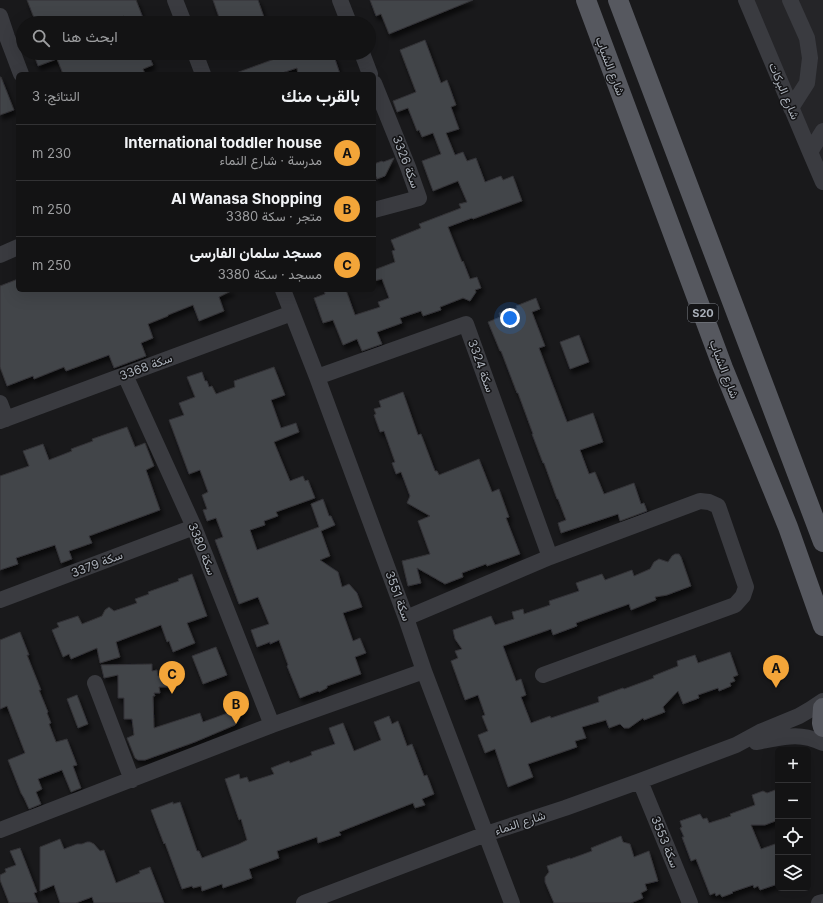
<!DOCTYPE html>
<html lang="ar">
<meta charset="utf-8">
<style>
:root{--surface:#131314;--page:#1c1c1d;--text:#f1f3f6;--muted:#9d9ea0;--line:#323234;--accent:#f3a539}
body{margin:0;font-family:Inter,Vazirmatn,sans-serif;background:var(--page);color:var(--text);direction:rtl}
.controls{position:absolute;right:12px;bottom:12px;display:grid;overflow:hidden;border-radius:6px;box-shadow:0 4px 16px #0002}
.controls button{width:36px;height:36px;display:grid;place-items:center;padding:0;border:0;border-bottom:1px solid var(--line);background:var(--surface);color:var(--text);font:20px sans-serif}
.you{position:absolute;left:510px;top:318px;width:14px;height:14px;margin:-10px;border:3px solid #fff;border-radius:50%;background:#1a73e8;box-shadow:0 0 0 6px #1a73e833}
.badge{display:grid;place-items:center;width:26px;height:26px;border-radius:50%;background:var(--accent);color:#111;font-size:13px;font-weight:700}
.pin{position:absolute;translate:-50% -33px;filter:drop-shadow(0 1px 2px #0008)}
.pin::after{content:'';position:absolute;top:21px;width:14px;height:12px;background:inherit;clip-path:polygon(0 0,100% 0,50% 100%)}
.list{margin:0;padding:0;list-style:none}
h2{display:flex;justify-content:space-between;align-items:center;height:52px;margin:0;padding:0 16px;font-size:17px}
h2 small{font-size:13px;font-weight:400;color:var(--muted)}
.list li{display:grid;grid-template-columns:26px 1fr auto;gap:12px;align-items:center;box-sizing:border-box;height:56px;padding:0 16px;border-top:1px solid var(--line)}
.list b{display:block;font-size:15px;white-space:nowrap}
.list p{margin:0;font-size:13px;white-space:nowrap;color:var(--muted)}
.list em{font-size:13px;font-style:normal;color:var(--muted)}
.icon{flex:none;width:22px;height:22px;fill:none;stroke:currentColor;stroke-width:2;stroke-linecap:round;stroke-linejoin:round}
.map{position:relative;flex:none;width:823px;height:903px;overflow:hidden;direction:ltr}
.search{position:absolute;background:var(--surface);box-shadow:0 4px 16px #0002;left:16px;top:16px;width:360px;height:44px;display:flex;align-items:center;gap:10px;box-sizing:border-box;padding:0 14px;border-radius:22px;color:var(--muted);font-size:15px}
.panel{position:absolute;background:var(--surface);box-shadow:0 4px 16px #0002;left:16px;top:72px;width:360px;height:220px;border-radius:6px;direction:rtl}
.map>svg:first-child{display:block}
</style>
<div class="map">
<svg width="823" height="903" viewBox="0 0 823 903">
<defs>
<filter id="shadow"><feDropShadow dx="2.5" dy="4.5" stdDeviation="2" flood-color="#0009"/></filter>
</defs>
<rect width="100%" height="100%" fill="#19191b"/>
<!-- built -->
<path fill="#252528" d="M751,0H823V168Z"/>
<!-- building -->
<path fill="#434448" stroke="#333337" filter="url(#shadow)" d="M27,0H136L145,23H127L124,16L107,23H36Z
M213,0H258L266,23H221Z
M370,0H473L389,34L381,14L376,16Z
M425,40L441,83L447,80L456,105L451,107L459,129L446,133L455,155L463,152L467,161L476,158L485,182L501,176L503,180L513,176L522,201L473,219L472,218L448,227L462,262L463,261L470,279L477,277L481,288L475,290L476,292L470,301L463,298L440,307L441,310L423,316L421,311L400,318L402,323L377,332L382,344L362,351L357,339L343,345L333,320L323,323L314,298L325,294L324,290H346L355,315L380,307L378,302L389,298L382,279L374,281V270L395,262L392,251L395,250L391,240L421,228L419,224L461,208L459,204L467,202L458,181L433,191L422,161L441,154L433,133L422,137L419,130L417,131L408,108L397,112L393,101L416,92L400,50Z
M34,53H148L153,65L143,69L145,74H63L57,59L38,66L34,55H35Z
M291,53H333L340,74H298L297,68L279,74H236V73Z
M0,77H1L14,110L0,115Z
M394,158L385,176L377,179L374,172V164L382,161L383,162Z
M18,279V290H233L219,297L224,311L199,321L193,305L168,315V316L148,324L153,338L141,343L146,356L114,368L109,355L66,371L64,367L34,379L33,376L7,386L0,367V286Z
M536,298L540,309L532,312L545,346L539,348L567,422L593,413L603,442L580,450L589,474L595,472L604,494L634,483L641,504L644,503L647,511L620,521L618,514L561,533L558,523L566,520L558,499H557L544,463H543L532,434H533L518,393H517L501,351H500L488,322L500,317L499,313L517,308L516,306Z
M579,335L589,362L570,369L560,342Z
M274,367L285,395L271,400L281,428L296,423L299,432L274,442L290,481L303,476L305,481L308,480L315,498L276,512L278,516L264,521L265,525L250,530L257,550L319,527L311,504L323,499L329,516H331L335,525L321,531L330,556L320,560L338,572L342,587L349,584L357,593L362,607L343,613L353,641L360,638L366,653L355,657L361,674L327,686V688L319,692L318,691L300,698L287,666L288,665L279,640L270,644V642L257,647L251,630L269,624L258,597L239,604L215,540L223,537L216,518L207,521L203,510L207,509L202,495L208,492L200,470L189,474L169,420L184,415L179,403L195,397L187,377L202,372L205,381H207L209,387L212,386L216,394L235,387L234,381Z
M403,392L418,435L421,434L435,471H437L439,475L479,459L492,492L499,489L509,517L506,518L520,554L487,566L486,564L462,573L463,577L445,584L417,568L421,583L408,586L402,561L430,554L418,521L430,516L407,503L410,496L401,472L396,474L392,463L395,462L384,431L380,432L374,415L376,414L374,409L381,407L379,401Z
M127,427L135,447L145,443L154,466L146,470L160,510L89,536L92,543L69,551L72,559L61,563L55,545L16,558L18,564L0,570V476L29,466L23,451L43,444L49,460L72,451L71,449L93,441L92,439Z
M675,554H679L681,557L691,586L667,595L655,597L656,600L631,610L629,604L576,623L577,626L553,635L551,629L503,646L516,681L521,679L526,695L521,697L531,723L550,716L551,718L599,702L598,697L623,688L624,689L654,678L653,676L678,666L677,661L695,655L698,663L730,652L738,675L733,677L735,681L730,683L731,686L719,691L718,688L698,695L699,698L683,704L678,691L663,707L665,712L644,720L643,718L629,728H624L620,724L609,728L606,720L582,727L586,738L575,741L577,747L528,764L533,777L508,787L502,770L495,749L485,753L478,735L488,731L482,716L485,715L478,695L465,700L451,661L458,658L455,651L462,649L455,639L453,630L491,616L495,625L514,619L512,612L523,609L524,614L550,605L549,601L579,591L576,583L602,574L605,580L632,570L634,576L650,569L654,562L659,559L668,562L672,556Z
M192,574L207,616L187,623L195,643L173,652L169,641L167,642L161,625L116,642L120,657L100,663L97,648L71,659L69,654L63,657L52,630L59,627L57,623L78,616L82,624L102,616L105,610L109,607L114,611L137,603L135,599L149,594L148,592L179,581L178,579Z
M20,632L29,655H27L41,690H39L48,712L47,713L51,723L49,724L56,742L67,739L77,765L73,766L81,788L71,792L62,770L38,779L42,789L36,792L41,804L29,809L24,798L21,793L8,760L25,753L7,706L0,709V640Z
M216,647L227,675L203,684L192,656Z
M152,664V671L157,670L158,676H169V687H159L160,693H154L155,696H153L154,728L200,713L203,722L247,706L235,725L195,742L145,760H138L135,758L127,738L134,735L132,719H124V698H118V675L104,678L101,665Z
M77,695L88,724L78,728L67,699Z
M389,716L392,724L398,721L407,746L412,744L424,776L427,775L434,794L422,799L425,805L415,808L413,803L339,832L341,835L318,843L317,837L277,851L279,858L249,869L252,878L223,888L222,884L202,891L201,886L193,888L192,886L182,889L165,843L164,844L151,810L173,802V804L180,802L197,851H199L202,858L239,844L247,840L241,819L239,820L225,779L239,774L240,779L247,777L249,782L274,774L271,768L289,761L290,763L312,755L311,752L335,744L329,728L343,723L354,751L381,740L374,722Z
M778,789V820L765,825H751L761,849L778,843V884L760,890L758,886L754,888L753,885L732,892L733,893L722,897L720,894L716,896L715,893L710,895L696,859L691,861L682,837H684L680,828L682,827L680,821L700,814L703,819L707,818L709,823L731,816L730,814L755,805L752,795L763,791L767,793Z
M621,836L623,842L630,844L634,857L649,851L658,881L645,884L647,890L641,893L643,898L631,903H554L545,882V877L549,872L547,866L570,858V859L592,851L591,848Z
M60,839L64,849L77,844H82L87,842H90L94,844L100,851L104,850L116,883L140,873L139,871L150,867L164,903H94L92,897L76,903H60L54,885L40,891V847Z
M20,848L37,892L34,893L38,903H9L0,880V875L6,872L5,869L16,865L10,851Z"/>
<g fill="none" stroke-linecap="round" stroke-linejoin="round">
<!-- minor -->
<path stroke="#3a3b40" stroke-width="16" d="M175,0L184,23
M340,0L349,23
M746,0L810,152L823,182
M790,0L807,38L810,58L807,83L791,108
M0,16L7,37L21,74
M195,53L203,74
M362,53L370,74
M374,83L408,167L419,198L374,210
M810,152L823,131
M0,255L18,247
M283,290L317,377L406,618L424,671L512,903
M125,375L194,527L272,725
M317,377L466,324L550,557
M0,403L6,419
M0,421L292,313
M0,600L194,527
M406,618L550,557L700,501L709,502L718,506L746,587L743,596L735,605L543,675
M95,683L132,780
M756,742C782,738 797,731 823,743
M640,781L690,903
M0,830L272,725L424,671
M304,903L486,834L565,808L640,781L736,745L760,732L799,716L811,709L823,701
M819,903L823,902"/>
<!-- major -->
<path stroke="#56585f" stroke-width="20" d="M586,0L723,368L788,527L823,626
M618,0L823,542
M823,708L822,723L823,727"/>
</g>
<g text-anchor="middle" stroke-width="3" stroke-linejoin="round" paint-order="stroke">
<!-- shield labels -->
<rect fill="#141416" stroke="#7e8289" stroke-width="1" x="688" y="304" width="30" height="18" rx="3"/>
<g font-size="11" font-weight="bold" fill="#abb1ba">
<text x="703" y="317">S20</text>
</g>
<!-- street labels -->
<g font-size="12" fill="#abb1ba" stroke="#141416">
<text transform="translate(610 66) rotate(69)" y="4">شارع الشباب</text>
<text transform="translate(784 91) rotate(67)" y="4">شارع البركات</text>
<text transform="translate(406 162) rotate(69)" y="4">سكة 3326</text>
<text transform="translate(481 366) rotate(70)" y="4">سكة 3324</text>
<text transform="translate(146 367) rotate(-20)" y="4">سكة 3368</text>
<text transform="translate(724 369) rotate(69)" y="4">شارع الشباب</text>
<text transform="translate(202 549) rotate(68)" y="4">سكة 3380</text>
<text transform="translate(97 564) rotate(-21)" y="4">سكة 3379</text>
<text transform="translate(398 596) rotate(70)" y="4">سكة 3551</text>
<text transform="translate(520 823) rotate(-18)" y="4">شارع النماء</text>
<text transform="translate(665 842) rotate(68)" y="4">سكة 3553</text>
</g>
</g>
</svg>
<div class="controls">
<button>+</button>
<button>−</button>
<button><svg class="icon" aria-label="locate" viewBox="0 0 24 24"><circle cx="12" cy="12" r="6"/><path d="M12 2v4M12 18v4M2 12h4M18 12h4"/></svg></button>
<button><svg class="icon" aria-label="layers" viewBox="0 0 24 24"><path d="M12 4l9 5-9 5-9-5zM3 14l9 5 9-5"/></svg></button>
</div>
<div class="you"></div>
<div class="pin badge" style="left:776px;top:688px">A</div>
<div class="pin badge" style="left:236px;top:724px">B</div>
<div class="pin badge" style="left:172px;top:694px">C</div>
<div class="search"><svg class="icon" aria-label="search" viewBox="0 0 24 24"><circle cx="10" cy="10" r="6"/><path d="M15 15l6 6"/></svg>ابحث هنا</div>
<section class="panel">
<h2>بالقرب منك<small>النتائج: 3</small></h2>
<ul class="list">
<li><span class="badge">A</span><div><b>International toddler house</b><p>مدرسة · شارع النماء</p></div><em>230 m</em></li>
<li><span class="badge">B</span><div><b>Al Wanasa Shopping</b><p>متجر · سكة 3380</p></div><em>250 m</em></li>
<li><span class="badge">C</span><div><b>مسجد سلمان الفارسى</b><p>مسجد · سكة 3380</p></div><em>250 m</em></li>
</ul>
</section>
</div>
